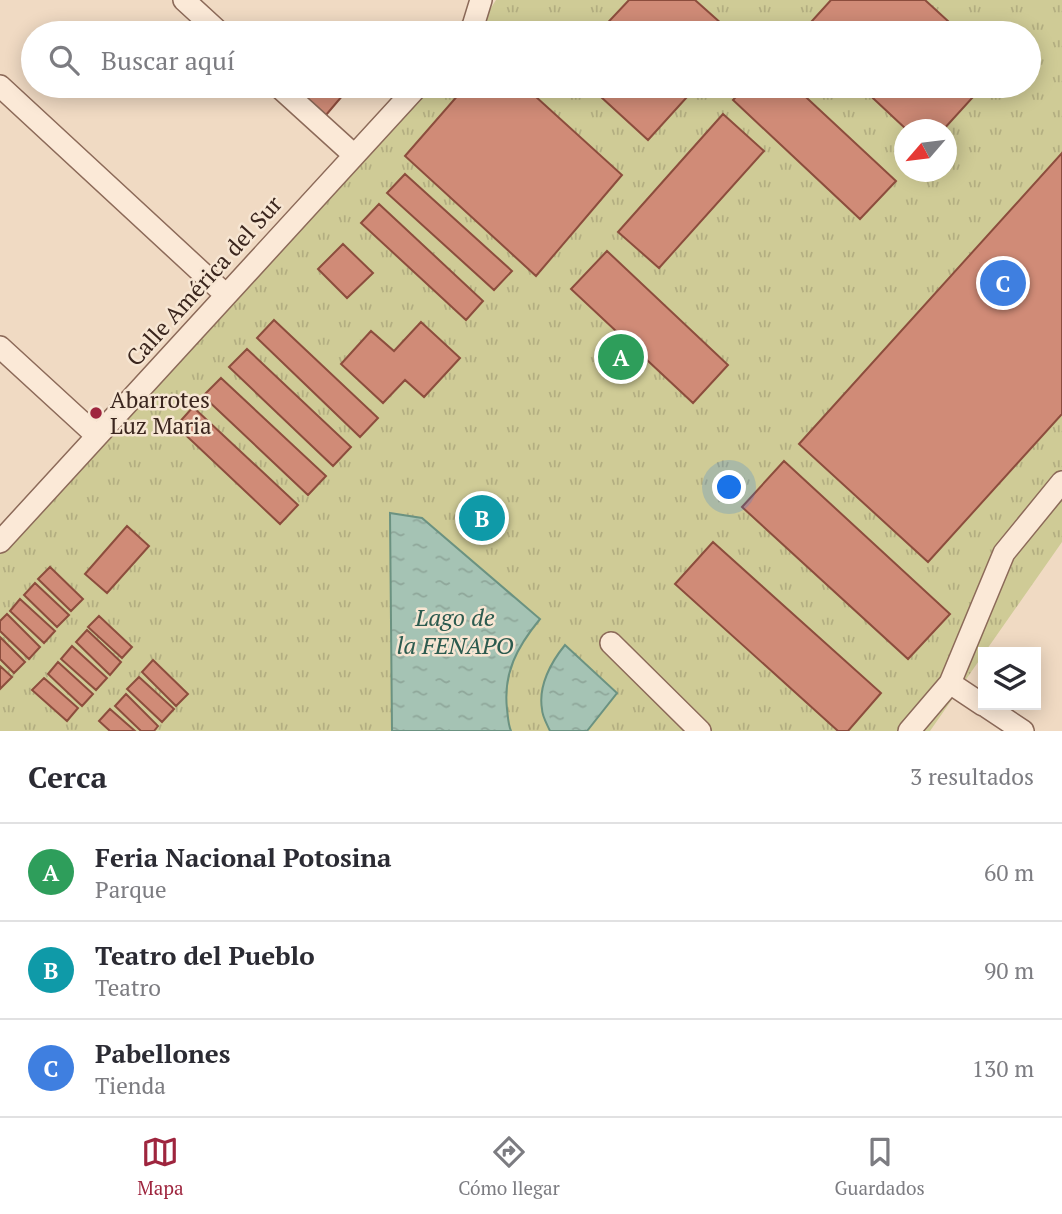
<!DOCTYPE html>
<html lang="es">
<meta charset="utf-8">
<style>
:root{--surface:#fff;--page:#f7f7f7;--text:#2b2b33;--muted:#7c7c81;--line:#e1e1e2;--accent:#9e253e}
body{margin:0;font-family:"PT Serif",serif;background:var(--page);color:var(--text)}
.controls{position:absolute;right:21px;bottom:21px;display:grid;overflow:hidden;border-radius:0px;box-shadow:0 4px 18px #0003}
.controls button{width:63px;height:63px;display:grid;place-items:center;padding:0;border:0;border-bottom:2px solid var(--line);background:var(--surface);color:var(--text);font:35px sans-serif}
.compass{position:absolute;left:894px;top:119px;width:63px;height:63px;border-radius:50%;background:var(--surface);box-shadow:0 4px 18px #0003;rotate:242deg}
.you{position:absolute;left:730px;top:488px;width:24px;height:24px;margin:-18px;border:5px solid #fff;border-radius:50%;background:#1a73e8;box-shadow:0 0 0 10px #1a73e833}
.badge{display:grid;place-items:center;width:46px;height:46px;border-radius:50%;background:var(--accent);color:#fff;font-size:23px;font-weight:700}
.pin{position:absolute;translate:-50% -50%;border:4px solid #fff;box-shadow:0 2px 7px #0006}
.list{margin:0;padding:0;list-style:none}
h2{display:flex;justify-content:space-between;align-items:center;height:91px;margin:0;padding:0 28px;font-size:30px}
h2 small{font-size:23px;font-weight:400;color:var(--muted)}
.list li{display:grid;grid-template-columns:46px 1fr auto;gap:21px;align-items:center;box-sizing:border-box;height:98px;padding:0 28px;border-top:2px solid var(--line)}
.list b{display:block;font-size:26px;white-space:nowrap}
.list p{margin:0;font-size:23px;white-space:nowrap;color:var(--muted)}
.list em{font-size:23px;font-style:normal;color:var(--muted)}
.icon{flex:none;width:38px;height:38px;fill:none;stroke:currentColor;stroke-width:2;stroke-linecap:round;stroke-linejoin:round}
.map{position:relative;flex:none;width:1062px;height:731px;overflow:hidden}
.search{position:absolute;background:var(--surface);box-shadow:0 4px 18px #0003;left:21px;right:21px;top:21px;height:77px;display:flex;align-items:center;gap:18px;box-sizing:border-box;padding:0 24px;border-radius:38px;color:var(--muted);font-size:26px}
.sheet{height:385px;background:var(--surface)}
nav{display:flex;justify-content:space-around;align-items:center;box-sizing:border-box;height:98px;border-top:2px solid var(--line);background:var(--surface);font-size:19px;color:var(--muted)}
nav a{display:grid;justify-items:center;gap:4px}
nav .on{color:var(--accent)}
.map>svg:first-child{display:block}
</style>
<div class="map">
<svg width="1062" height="731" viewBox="0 0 1062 731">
<defs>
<pattern id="park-tufts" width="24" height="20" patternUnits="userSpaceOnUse" patternTransform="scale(1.75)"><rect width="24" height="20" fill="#cfcb96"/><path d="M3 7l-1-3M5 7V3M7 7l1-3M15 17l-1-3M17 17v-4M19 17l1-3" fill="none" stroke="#b3ae81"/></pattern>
<pattern id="water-ripples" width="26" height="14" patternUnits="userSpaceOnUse" patternTransform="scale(1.75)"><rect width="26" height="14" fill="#a5c3b4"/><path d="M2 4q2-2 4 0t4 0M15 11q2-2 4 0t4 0" fill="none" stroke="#8fa79a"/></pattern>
</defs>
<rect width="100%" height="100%" fill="#f0dac3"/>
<!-- park -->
<path fill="url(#park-tufts)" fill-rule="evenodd" d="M496,0H1062V542L985,652H983V655L930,731H0V553L427,86H1029V33H475ZM904,130H946V172H904Z"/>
<!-- water -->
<path fill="url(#water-ripples)" stroke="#6b9281" stroke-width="2" d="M390,513L422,518L540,619C517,647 503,673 507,709C508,717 508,724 511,731H392Z
M565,645L617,693L587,731H550C547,724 542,716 542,709C538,686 551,662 565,645Z"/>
<!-- building -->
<path fill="#d08b77" stroke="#8c4d3d" stroke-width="2" d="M629,0H695L732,33H598Z
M831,0H925L961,33H803L802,32Z
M293,86H333L343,95L326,115Z
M466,86H524L622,175L536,276L405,156Z
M589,86H697L648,140Z
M746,86H794L896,181L860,219L733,100Z
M860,86H983L943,130H907Z
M723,114L764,151L659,268L618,232Z
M1062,153V414L928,562L799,444Z
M405,174L512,271L494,290L387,193Z
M379,204L483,301L466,320L361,223Z
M343,244L373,273L347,298L318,269Z
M607,251L728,365L693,403L571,289Z
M274,320L378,418L360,437L257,338Z
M421,322L460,358L424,397L405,380L383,403L341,364L371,331L394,351Z
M247,349L351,447L333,466L229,367Z
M221,378L326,476L308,495L203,396Z
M193,407L298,505L280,524L176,426Z
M784,461L950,614L908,659L742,507Z
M127,526L149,546L107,593L85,574Z
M713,542L881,693L848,731H838L675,584Z
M50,567L83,599L71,611L38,579Z
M35,583L69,615L57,627L24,595Z
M20,599L55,631L44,643L10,611Z
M7,614L40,647L29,659L0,631V621Z
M99,616L132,647L122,658L88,627Z
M87,630L121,662L110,675L76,642Z
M0,637L25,662L14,673L0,659Z
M72,646L107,678L96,690L61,659Z
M153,660L188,694L176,706L142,672Z
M58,662L93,694L82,706L48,674Z
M0,666L12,677L0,689Z
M139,677L174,709L162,722L127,689Z
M44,678L78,708L67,721L32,690Z
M126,694L158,726L154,731H141L115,706Z
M110,709L135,731H110L99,721Z"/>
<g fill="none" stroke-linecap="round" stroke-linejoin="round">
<defs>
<path id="minor" d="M184,0L220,33
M467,33L473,26L481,0
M0,86L226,295
M278,86L354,155
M0,347L97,436
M0,542L418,86
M611,643L700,731
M950,683L983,705
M984,705L1023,731
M909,731L950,683L1004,553L1062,482"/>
</defs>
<!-- minor casing -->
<use href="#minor" stroke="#8c6a59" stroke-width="24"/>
<!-- minor -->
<use href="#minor" stroke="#fbe9d7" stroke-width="21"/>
</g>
<!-- markers -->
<circle fill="#9e253e" stroke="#f7e6d3" stroke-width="2.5" cx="96" cy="413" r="7"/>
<g text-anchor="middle" stroke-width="5" stroke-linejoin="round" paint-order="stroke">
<!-- street labels -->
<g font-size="23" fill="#3b261e" stroke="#f7e6d3">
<text transform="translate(204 281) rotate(-48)" y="8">Calle América del Sur</text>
</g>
<!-- poi labels -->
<g font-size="23" fill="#3b261e" stroke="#f7e6d3" text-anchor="start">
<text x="110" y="408">Abarrotes<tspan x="110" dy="26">Luz Maria</tspan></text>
</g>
<!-- water labels -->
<g font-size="24" font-style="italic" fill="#2c5b4f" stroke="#f7e6d3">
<text x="455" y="626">Lago de<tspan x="455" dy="28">la FENAPO</tspan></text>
</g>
</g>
</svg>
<div class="controls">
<button><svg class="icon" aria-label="layers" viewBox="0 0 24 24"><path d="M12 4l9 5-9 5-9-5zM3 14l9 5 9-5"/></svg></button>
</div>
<svg class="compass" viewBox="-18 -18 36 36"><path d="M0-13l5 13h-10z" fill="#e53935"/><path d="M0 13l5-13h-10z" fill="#7c7c81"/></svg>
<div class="you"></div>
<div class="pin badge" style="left:621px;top:357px;background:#2e9e5b">A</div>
<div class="pin badge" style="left:482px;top:518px;background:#0f9aa8">B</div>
<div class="pin badge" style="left:1003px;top:283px;background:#3f7fe0">C</div>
<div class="search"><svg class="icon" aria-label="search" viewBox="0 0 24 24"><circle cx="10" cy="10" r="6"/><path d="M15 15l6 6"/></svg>Buscar aquí</div>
</div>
<section class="sheet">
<h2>Cerca<small>3 resultados</small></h2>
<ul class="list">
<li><span class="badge" style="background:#2e9e5b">A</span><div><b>Feria Nacional Potosina</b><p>Parque</p></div><em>60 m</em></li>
<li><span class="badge" style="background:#0f9aa8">B</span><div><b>Teatro del Pueblo</b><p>Teatro</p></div><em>90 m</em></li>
<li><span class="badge" style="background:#3f7fe0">C</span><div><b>Pabellones</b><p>Tienda</p></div><em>130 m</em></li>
</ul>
</section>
<nav>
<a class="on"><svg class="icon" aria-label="map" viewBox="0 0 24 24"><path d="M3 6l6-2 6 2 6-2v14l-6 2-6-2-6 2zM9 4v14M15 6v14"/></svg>Mapa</a>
<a><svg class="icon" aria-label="directions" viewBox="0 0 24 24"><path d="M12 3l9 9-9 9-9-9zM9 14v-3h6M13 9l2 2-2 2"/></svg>Cómo llegar</a>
<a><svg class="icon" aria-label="saved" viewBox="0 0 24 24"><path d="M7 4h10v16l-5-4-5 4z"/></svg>Guardados</a>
</nav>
